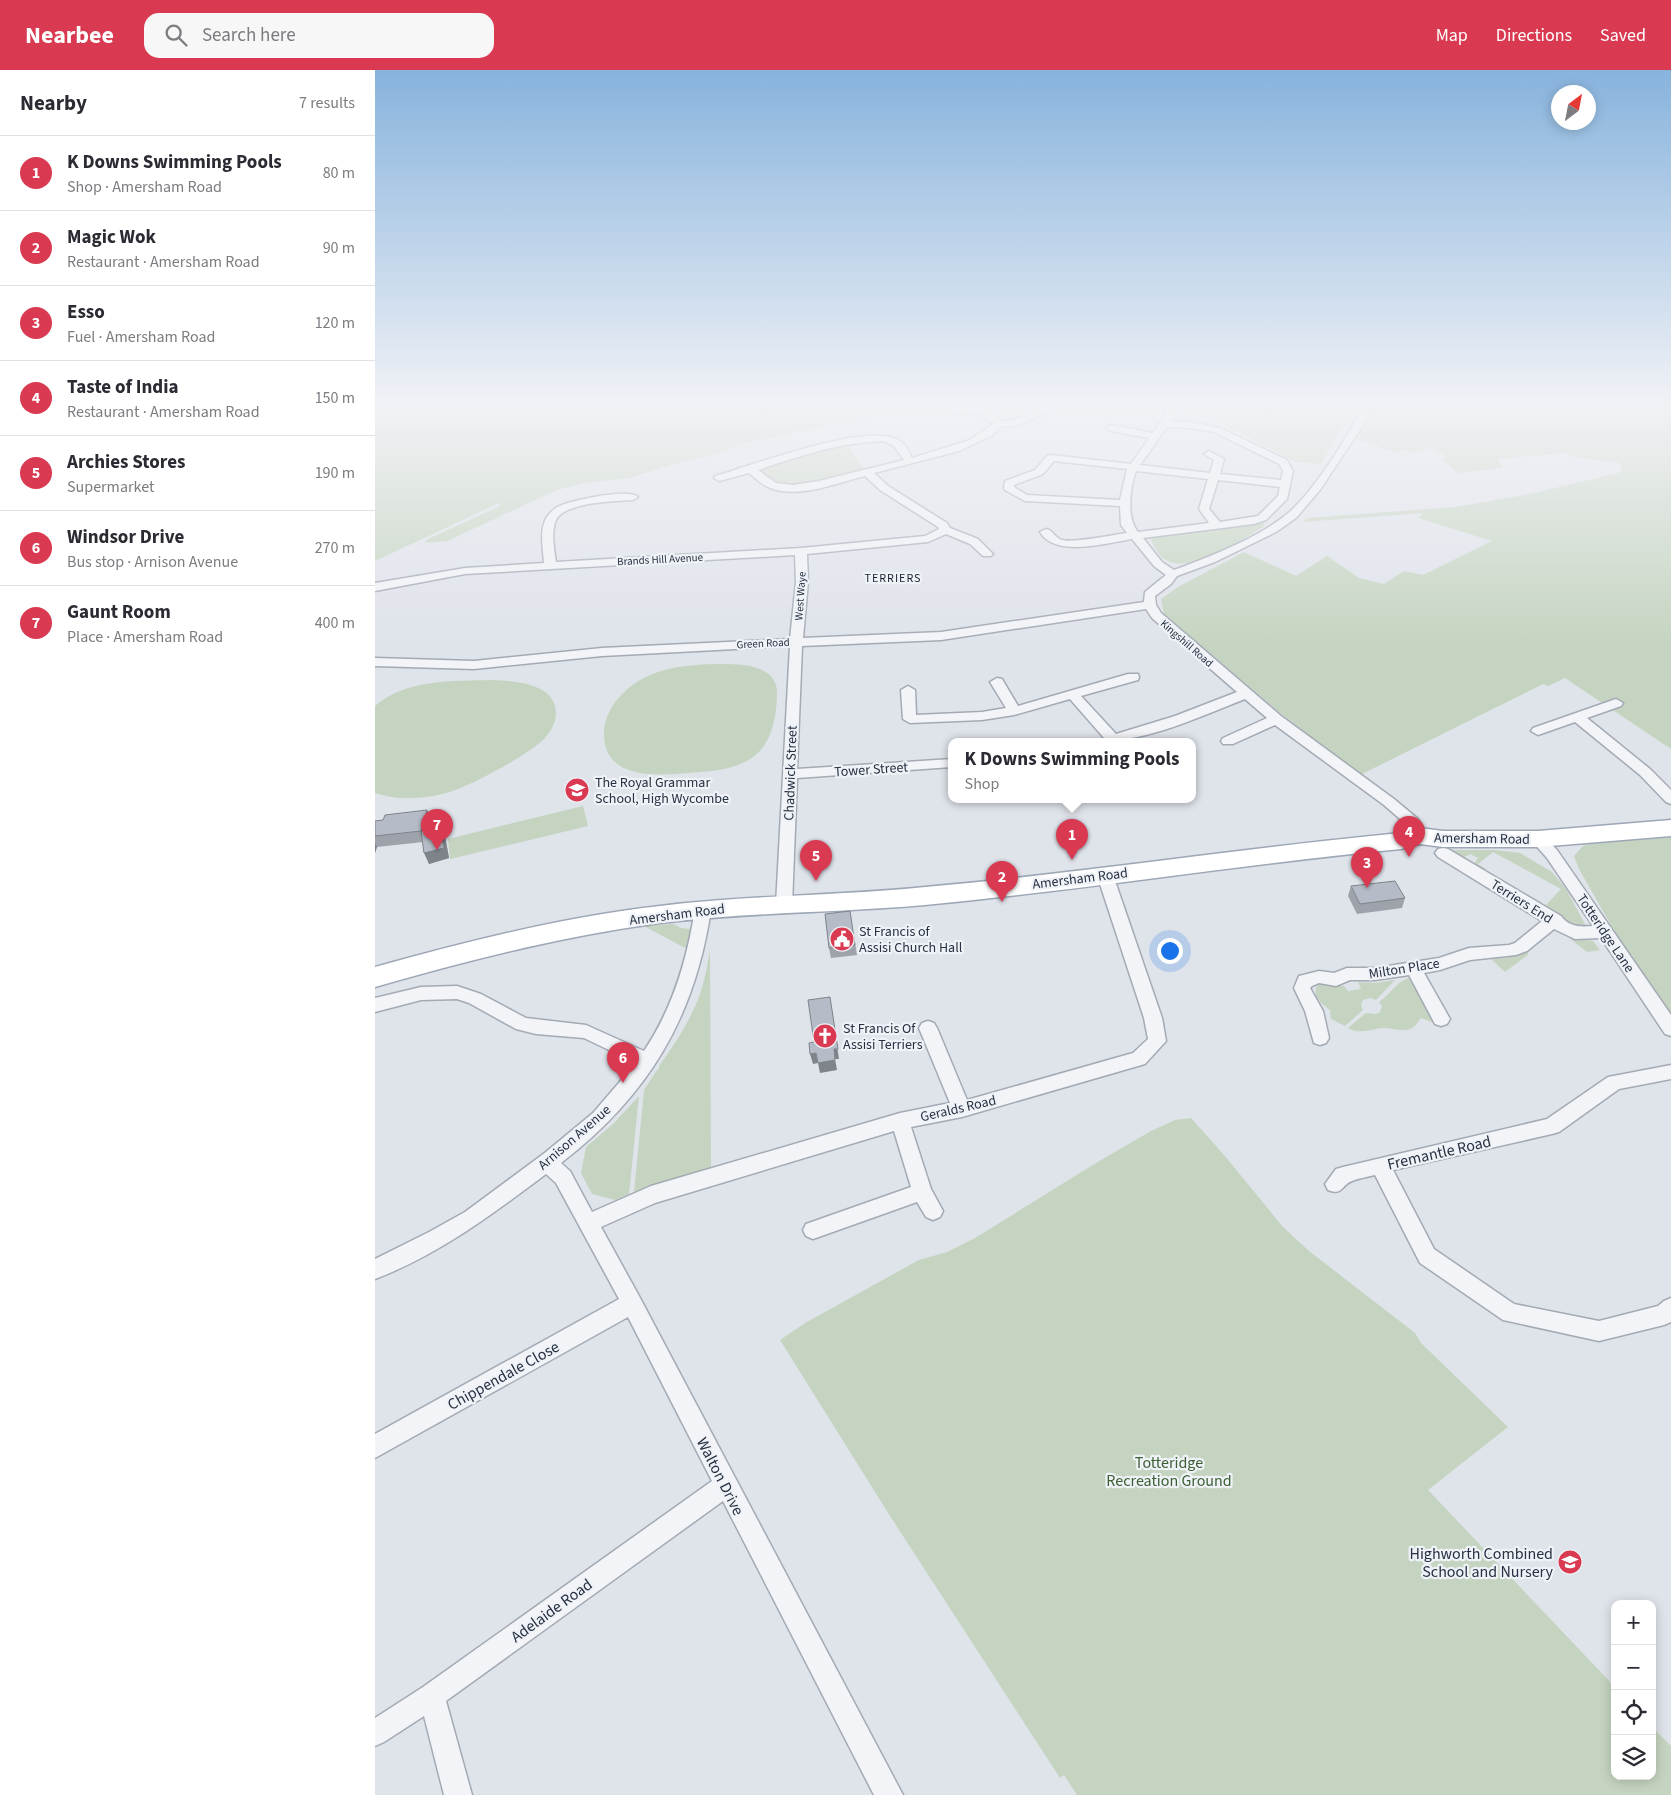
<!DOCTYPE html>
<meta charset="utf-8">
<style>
:root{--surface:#fff;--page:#f7f7f7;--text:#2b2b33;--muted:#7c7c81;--line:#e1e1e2;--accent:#d93a51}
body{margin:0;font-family:"Source Sans 3",sans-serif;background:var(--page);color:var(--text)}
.controls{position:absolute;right:15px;bottom:15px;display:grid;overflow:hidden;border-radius:10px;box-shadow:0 2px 12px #0003}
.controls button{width:45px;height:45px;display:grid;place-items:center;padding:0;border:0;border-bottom:1px solid var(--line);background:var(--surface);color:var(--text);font:25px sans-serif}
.compass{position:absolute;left:1176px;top:15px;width:45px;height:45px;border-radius:50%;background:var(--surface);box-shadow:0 2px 12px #0003;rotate:32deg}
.you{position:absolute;left:794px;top:880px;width:18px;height:18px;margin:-12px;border:4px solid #fff;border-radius:50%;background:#1a73e8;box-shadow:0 0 0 8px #1a73e833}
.badge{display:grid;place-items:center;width:32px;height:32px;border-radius:50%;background:var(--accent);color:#fff;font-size:16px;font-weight:700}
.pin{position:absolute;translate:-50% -41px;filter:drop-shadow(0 1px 2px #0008)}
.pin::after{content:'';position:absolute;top:26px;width:18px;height:15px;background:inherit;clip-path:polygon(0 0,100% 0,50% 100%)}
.popup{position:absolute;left:573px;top:668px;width:248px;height:65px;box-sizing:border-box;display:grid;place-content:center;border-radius:10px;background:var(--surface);filter:drop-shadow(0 1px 4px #0005);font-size:16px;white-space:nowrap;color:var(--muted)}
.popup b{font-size:19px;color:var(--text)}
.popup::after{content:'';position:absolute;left:50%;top:100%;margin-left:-10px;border:10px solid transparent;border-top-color:var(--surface)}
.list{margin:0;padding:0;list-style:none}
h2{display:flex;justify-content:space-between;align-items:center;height:65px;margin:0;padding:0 20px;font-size:21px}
h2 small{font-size:16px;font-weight:400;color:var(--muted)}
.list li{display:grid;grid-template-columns:32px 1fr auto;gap:15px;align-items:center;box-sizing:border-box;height:75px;padding:0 20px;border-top:1px solid var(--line)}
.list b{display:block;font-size:19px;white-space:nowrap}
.list p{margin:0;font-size:16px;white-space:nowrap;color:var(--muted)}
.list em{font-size:16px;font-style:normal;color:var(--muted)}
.icon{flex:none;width:28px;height:28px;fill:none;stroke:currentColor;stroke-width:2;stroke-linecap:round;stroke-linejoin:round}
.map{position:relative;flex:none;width:1296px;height:1725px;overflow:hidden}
header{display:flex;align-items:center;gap:30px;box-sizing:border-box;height:70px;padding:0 25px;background:var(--accent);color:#fff}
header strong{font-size:24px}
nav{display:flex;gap:28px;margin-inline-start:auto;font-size:18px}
.search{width:350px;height:45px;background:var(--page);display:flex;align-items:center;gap:12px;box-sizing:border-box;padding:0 18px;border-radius:15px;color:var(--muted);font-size:19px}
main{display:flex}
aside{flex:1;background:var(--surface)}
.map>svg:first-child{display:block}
</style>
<header>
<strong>Nearbee</strong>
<div class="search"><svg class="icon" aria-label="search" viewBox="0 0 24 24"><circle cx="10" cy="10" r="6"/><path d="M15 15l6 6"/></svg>Search here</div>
<nav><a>Map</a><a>Directions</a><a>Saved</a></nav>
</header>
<main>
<aside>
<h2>Nearby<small>7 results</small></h2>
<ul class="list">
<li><span class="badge">1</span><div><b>K Downs Swimming Pools</b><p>Shop · Amersham Road</p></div><em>80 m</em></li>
<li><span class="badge">2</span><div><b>Magic Wok</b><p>Restaurant · Amersham Road</p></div><em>90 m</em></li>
<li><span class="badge">3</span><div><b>Esso</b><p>Fuel · Amersham Road</p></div><em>120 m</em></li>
<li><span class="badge">4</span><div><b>Taste of India</b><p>Restaurant · Amersham Road</p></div><em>150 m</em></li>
<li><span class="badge">5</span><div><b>Archies Stores</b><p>Supermarket</p></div><em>190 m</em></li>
<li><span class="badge">6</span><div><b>Windsor Drive</b><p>Bus stop · Arnison Avenue</p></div><em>270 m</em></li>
<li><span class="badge">7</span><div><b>Gaunt Room</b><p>Place · Amersham Road</p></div><em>400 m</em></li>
</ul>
</aside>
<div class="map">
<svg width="1296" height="1725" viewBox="0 0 1296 1725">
<rect width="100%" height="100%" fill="#dfe3ea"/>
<!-- green -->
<path fill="#c5d4c0" d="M0,335H547L371,373L341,384L303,393L254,408L210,413L182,420L72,471L50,473L53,469L125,436L124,433L0,491Z
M810,335H980L946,394L921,392Z
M999,335H1296V679L1190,608L1173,616L1168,614L985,705L903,641L789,544L786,529L803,517L869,482L921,506L952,486L984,508L1009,514L1029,501L1048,505L1117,471L1043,448L1049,443L927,452L933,448L1080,437L1150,425L1247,402L1245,393L1193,386V383L1123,389L1127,398L1083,403L1067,389L1071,386L1056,378L1038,383L1029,379L1023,383L980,369L984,362L989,359Z
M472,374L489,399C466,403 430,421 407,416C399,414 393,408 387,404V399L389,397L415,388Z
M889,453L888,457C868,469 815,505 791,490C783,486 779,476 775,468Z
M348,594C366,594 402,595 402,622C402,639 399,663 388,677C371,700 338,701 312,703C280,706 228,709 229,663C229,652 234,640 241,631C267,598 308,594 348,594Z
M117,610C138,611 181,613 181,643C181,653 175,663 168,670C151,686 97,715 75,722C52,729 23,731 0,723V636C30,609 79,611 117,610Z
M208,736L213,756L75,789L73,769Z
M1296,765V943L1249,878L1204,799L1199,786L1208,776L1223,771Z
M1074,780H1120L1145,783L1177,802L1191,819L1211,856C1196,861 1183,844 1171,835L1186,819L1118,782L1103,794L1111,799L1109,801L1099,794L1103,788L1095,784L1088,788Z
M298,854L306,858L315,859L316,878L308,877L269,856Z
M1196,867L1218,871L1225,880L1212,882L1194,868Z
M335,880L336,1099L259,1122L269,1020L282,1000L284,999V996C302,971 320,944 328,914C331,903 333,891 335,880Z
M1151,882L1154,884L1130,902L1115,888H1130Z
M1037,907L1062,949L1059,953L1046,948C1043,952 1040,957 1035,959C1027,962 1016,958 1008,958C996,959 984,965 973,958L991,943L1001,944L1005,942L1007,936L1004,932C1017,923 1022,910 1037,907Z
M1020,910L1001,930L995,928L988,930L986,936L988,940L970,956L956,949L955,940C947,934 934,924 944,914L969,916L973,921L986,919L983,912L1001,913Z
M264,1026L254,1124L240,1130L217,1124L206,1103L211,1077L238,1054Z
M816,1048L849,1085L908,1157L934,1181L1040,1263L1046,1273L1133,1357L1053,1420L1240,1617V1706H1277V1657L1296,1676V1725H702L689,1705L685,1708L515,1446L405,1270L430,1253L544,1190L572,1182L600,1168L726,1090L776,1061L800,1050Z"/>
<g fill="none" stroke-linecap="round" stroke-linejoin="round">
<defs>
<path id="street" d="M678,335H690L644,355L626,357L616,366L584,381L499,403L513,416L572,453L575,458L603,469L618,484L616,486H608L595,474L571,464L553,472L432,484L433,512L428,568L566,562L769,532L770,522L791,505L779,496L757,469C732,473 680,488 665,462L671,459C678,460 680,468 687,470C700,473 737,465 752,463L746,455L745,436L650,431L630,420L629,418L630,411L660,400L672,386L676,385L756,394L774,368L736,361L731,358L736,355L778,363L791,344L784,335C793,335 797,335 801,344L796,351L816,352L845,358L912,390L918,401L912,429L891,450L879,454L768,468L787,492L799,500C834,487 883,468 912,444C939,422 973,366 989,335H997L990,352L945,420L921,448L901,462L840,492L802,506L796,514L780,526L781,535L786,543L906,646L1019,729L1043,749L1053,766L1050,770H1040L1032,755L1009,735L900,655L858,674H848L846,671L848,668L892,648L870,629C826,646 774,671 727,671L729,668L695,629L639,645L607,650L535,653L528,649L526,620L533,616L540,620L541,645L607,642L631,638L615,612L622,608L627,609L643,636L753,604H763L764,607L763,610L706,626L741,664L800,646L862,622L777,548L771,539L566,570L427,576L422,699L577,689V697L422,708L417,835L415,839L409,841L403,839L401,835L415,576L227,586L99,599L0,596V588L99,591L227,578L415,569L421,512L420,485L90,504L0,521V513L90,498L169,493C168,479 164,459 172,447C176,441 181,437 187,435C200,430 254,418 263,427L258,430C241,431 190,432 181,450C176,462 179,479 181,492L426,478L550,466L564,459L563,457L505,420L490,406C460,413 423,430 393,417C386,414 380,408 374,403L344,411L339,408L340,406C379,395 490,352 524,370C530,373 534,382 537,388L595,370L618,354L607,345L600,343L557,341V337L560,336C583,335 609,332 626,351L639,350ZM792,357L816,358L839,362L904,394L908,401L906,410L845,404L849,389L834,381L829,384L839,390L835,403L765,395ZM509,371L519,376L529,390L444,411L418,415L401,413L383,400C424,386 466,372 509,371ZM679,391L752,399L745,430L652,425L639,417V415L668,404ZM761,401L833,409L824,439L834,453L763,462C751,447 755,418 761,401ZM843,410L905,417L903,426L883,446L845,452L834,439Z
M1241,629L1248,633L1246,636L1212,648L1275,699L1296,720V734L1291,732L1265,705L1200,652L1163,665L1156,661L1158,658Z
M1163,764L1168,765L1182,780L1296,945V966L1290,964L1226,868L1200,869L1179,859L1152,881L1141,885L1095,890L1065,900L1049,903L1075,949L1072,954L1066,956L1060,954L1034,905L1000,910H975L961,916L944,913L937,916L935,918L948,941L954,968L951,973L945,975L939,973L930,941L919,918L924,906L944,901L959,903L972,898H1000L1064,888L1094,878L1134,875L1140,873L1167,851L1063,787L1060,783L1063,779L1068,778L1073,779L1186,846C1194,857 1205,857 1218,856L1172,788L1155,769L1158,765Z
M730,800L735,801L738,805L787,948L791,971L770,994L587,1047L536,1057L556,1119L568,1141L565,1147L558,1150L551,1147L542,1132L438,1169L431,1166L428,1160L431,1154L536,1117L519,1061L280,1133L226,1157L264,1226L528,1725H499L348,1431L71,1631L97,1725H69L49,1646L9,1672L0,1676V1648L48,1617L337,1411L253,1247L0,1388V1364L244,1229L181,1113L171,1104C116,1145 65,1184 0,1209V1189L54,1162L90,1142L171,1082L218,1043L261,993L209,968L161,964L141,959L94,933L82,929L46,930L0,942V928L46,917L82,916L106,924L151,948L211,955L269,981C298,938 312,890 320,839L322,835L328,833L334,835L336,839C320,948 273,1026 186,1093L195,1101L217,1142L276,1116L525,1043L575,1033L544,958L547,953L553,951L559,953L562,958L592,1030L758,983L773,969L769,948L722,805L725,801Z
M1296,995V1009L1244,1019L1184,1062L1177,1064L1018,1100L1059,1179L1139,1234L1224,1251L1283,1236L1289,1231L1296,1228V1252L1289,1255L1224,1271L1128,1250L1045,1193L1000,1105C992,1107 984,1108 977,1111C966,1115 968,1126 953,1120L950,1114L961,1099L968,1097L1172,1049L1233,1007Z"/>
<path id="primary" d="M1296,750V766L1163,777H1068L1045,774L1026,779C867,794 709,820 550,835C461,843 373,842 285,853C188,866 94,890 0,917V897C94,871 188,847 285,836C373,825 462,826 550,817C709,803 867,778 1026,763L1045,758L1068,761H1163Z"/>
</defs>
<!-- street casing -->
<use href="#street" stroke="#a4aab4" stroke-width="3"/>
<!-- primary casing -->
<use href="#primary" stroke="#9da7b6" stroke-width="3"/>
<!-- street -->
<use href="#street" fill="#f2f4f8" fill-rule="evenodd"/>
<!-- primary -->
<use href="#primary" fill="#fff" fill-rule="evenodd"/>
</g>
<!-- wall -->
<path fill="#9da2ab" d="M57,750L55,759L70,766L74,788L54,794L48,772L2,777L0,783V751Z
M976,816L1030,828L1027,838L982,844L973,826Z
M475,841L482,885L456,888L454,878Z"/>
<!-- shaded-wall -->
<path fill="#7f848b" d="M52,740L57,750L51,771L46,761Z
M65,756L70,766L74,788L54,794L49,783Z
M0,773L2,777L0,783Z
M455,927L464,989H460L462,1000L445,1003L443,993L459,979Z
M441,983L443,993L438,994L435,984Z"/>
<!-- building -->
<path fill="#b6bcc7" stroke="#7f848b" d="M52,740L46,761L0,766V751L8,750L10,745Z
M65,756L69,778L49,783L46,761Z
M1020,811L1030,828L985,834L976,816Z
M475,841L480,875L454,878L450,844Z
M455,927L463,979H459L460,990L443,993L441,983L435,984L434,973L439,972L433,930Z"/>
<!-- sky -->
<linearGradient id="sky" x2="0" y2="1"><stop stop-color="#87b3dd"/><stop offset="0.58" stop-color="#f1f2f6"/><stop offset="1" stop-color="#f1f2f6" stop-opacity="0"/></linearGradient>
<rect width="1296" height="576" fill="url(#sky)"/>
<!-- icons -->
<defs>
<symbol id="school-disc" viewBox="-11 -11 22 22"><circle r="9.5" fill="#d93a51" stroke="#eff2f7"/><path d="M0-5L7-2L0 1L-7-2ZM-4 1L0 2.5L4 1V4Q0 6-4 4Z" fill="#fff"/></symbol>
<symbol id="civic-disc" viewBox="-11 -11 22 22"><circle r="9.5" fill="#d93a51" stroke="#eff2f7"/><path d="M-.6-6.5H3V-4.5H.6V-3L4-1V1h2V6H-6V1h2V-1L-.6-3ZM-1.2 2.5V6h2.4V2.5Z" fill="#fff"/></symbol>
<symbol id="church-disc" viewBox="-11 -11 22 22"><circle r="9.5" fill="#d93a51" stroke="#eff2f7"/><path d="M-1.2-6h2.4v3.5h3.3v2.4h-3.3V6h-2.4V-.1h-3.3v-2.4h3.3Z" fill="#fff"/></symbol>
</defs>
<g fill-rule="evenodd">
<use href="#school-disc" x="188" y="706" width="28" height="28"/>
<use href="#civic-disc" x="453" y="855" width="28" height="28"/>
<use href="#church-disc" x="436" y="952" width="28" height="28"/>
<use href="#school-disc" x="1181" y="1478" width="28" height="28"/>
</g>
<g text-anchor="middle" stroke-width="4.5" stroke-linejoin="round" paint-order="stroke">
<!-- far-street labels -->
<g font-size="11" fill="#273142" stroke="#eff2f7">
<text transform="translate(285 489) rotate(-3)" y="4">Brands Hill Avenue</text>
<text transform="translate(425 526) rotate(-86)" y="4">West Waye</text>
<text transform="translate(388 573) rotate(-3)" y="4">Green Road</text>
<text transform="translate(812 573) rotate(41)" y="4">Kingshill Road</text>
</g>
<!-- far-neighbourhood labels -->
<g font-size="12" letter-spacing="1" fill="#192233" stroke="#eff2f7">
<text x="518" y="512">TERRIERS</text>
</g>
<!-- street labels -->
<g font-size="14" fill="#273142" stroke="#eff2f7">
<text transform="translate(496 699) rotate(-4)" y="5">Tower Street</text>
<text transform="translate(415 703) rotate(-88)" y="5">Chadwick Street</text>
<text transform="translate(1107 768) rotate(1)" y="5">Amersham Road</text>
<text transform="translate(705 808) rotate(-7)" y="5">Amersham Road</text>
<text transform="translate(1147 831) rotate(32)" y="5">Terriers End</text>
<text transform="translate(302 844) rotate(-7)" y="5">Amersham Road</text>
<text transform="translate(1231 863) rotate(56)" y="5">Totteridge Lane</text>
<text transform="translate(1029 898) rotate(-9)" y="5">Milton Place</text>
<text transform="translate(583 1038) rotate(-13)" y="5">Geralds Road</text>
<text transform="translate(199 1067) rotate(-41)" y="5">Arnison Avenue</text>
</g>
<!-- poi labels -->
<g font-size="14" fill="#273142" stroke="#eff2f7" text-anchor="start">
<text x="220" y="717">The Royal Grammar<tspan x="220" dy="16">School, High Wycombe</tspan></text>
<text x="484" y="866">St Francis of<tspan x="484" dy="16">Assisi Church Hall</tspan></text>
<text x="468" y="963">St Francis Of<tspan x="468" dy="16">Assisi Terriers</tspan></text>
</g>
<!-- near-street labels -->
<g font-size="16" fill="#273142" stroke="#eff2f7">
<text transform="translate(1064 1082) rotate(-13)" y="6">Fremantle Road</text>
<text transform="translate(128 1305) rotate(-29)" y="6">Chippendale Close</text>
<text transform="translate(346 1406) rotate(63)" y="6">Walton Drive</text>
<text transform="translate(176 1540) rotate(-36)" y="6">Adelaide Road</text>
</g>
<!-- near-park labels -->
<g font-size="16" fill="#3b5f33" stroke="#eff2f7">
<text x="794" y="1398">Totteridge<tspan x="794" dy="18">Recreation Ground</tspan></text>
</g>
<!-- near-poi labels -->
<g font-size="16" fill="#273142" stroke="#eff2f7" text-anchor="end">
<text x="1178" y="1489">Highworth Combined<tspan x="1178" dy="18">School and Nursery</tspan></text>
</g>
</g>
</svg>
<div class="controls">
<button>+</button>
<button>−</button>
<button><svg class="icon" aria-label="locate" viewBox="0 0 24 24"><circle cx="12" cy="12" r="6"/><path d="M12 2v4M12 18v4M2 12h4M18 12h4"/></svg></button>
<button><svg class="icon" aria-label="layers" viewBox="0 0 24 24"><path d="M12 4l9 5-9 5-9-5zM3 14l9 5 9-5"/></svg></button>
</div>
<svg class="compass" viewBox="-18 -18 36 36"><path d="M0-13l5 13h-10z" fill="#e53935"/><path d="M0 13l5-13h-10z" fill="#7c7c81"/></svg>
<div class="you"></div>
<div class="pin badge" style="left:697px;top:790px">1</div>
<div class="popup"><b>K Downs Swimming Pools</b>Shop</div>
<div class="pin badge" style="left:627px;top:832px">2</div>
<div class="pin badge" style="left:992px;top:818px">3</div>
<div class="pin badge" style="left:1034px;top:787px">4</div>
<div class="pin badge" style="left:441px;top:811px">5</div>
<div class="pin badge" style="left:248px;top:1013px">6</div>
<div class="pin badge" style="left:62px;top:780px">7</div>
</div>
</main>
